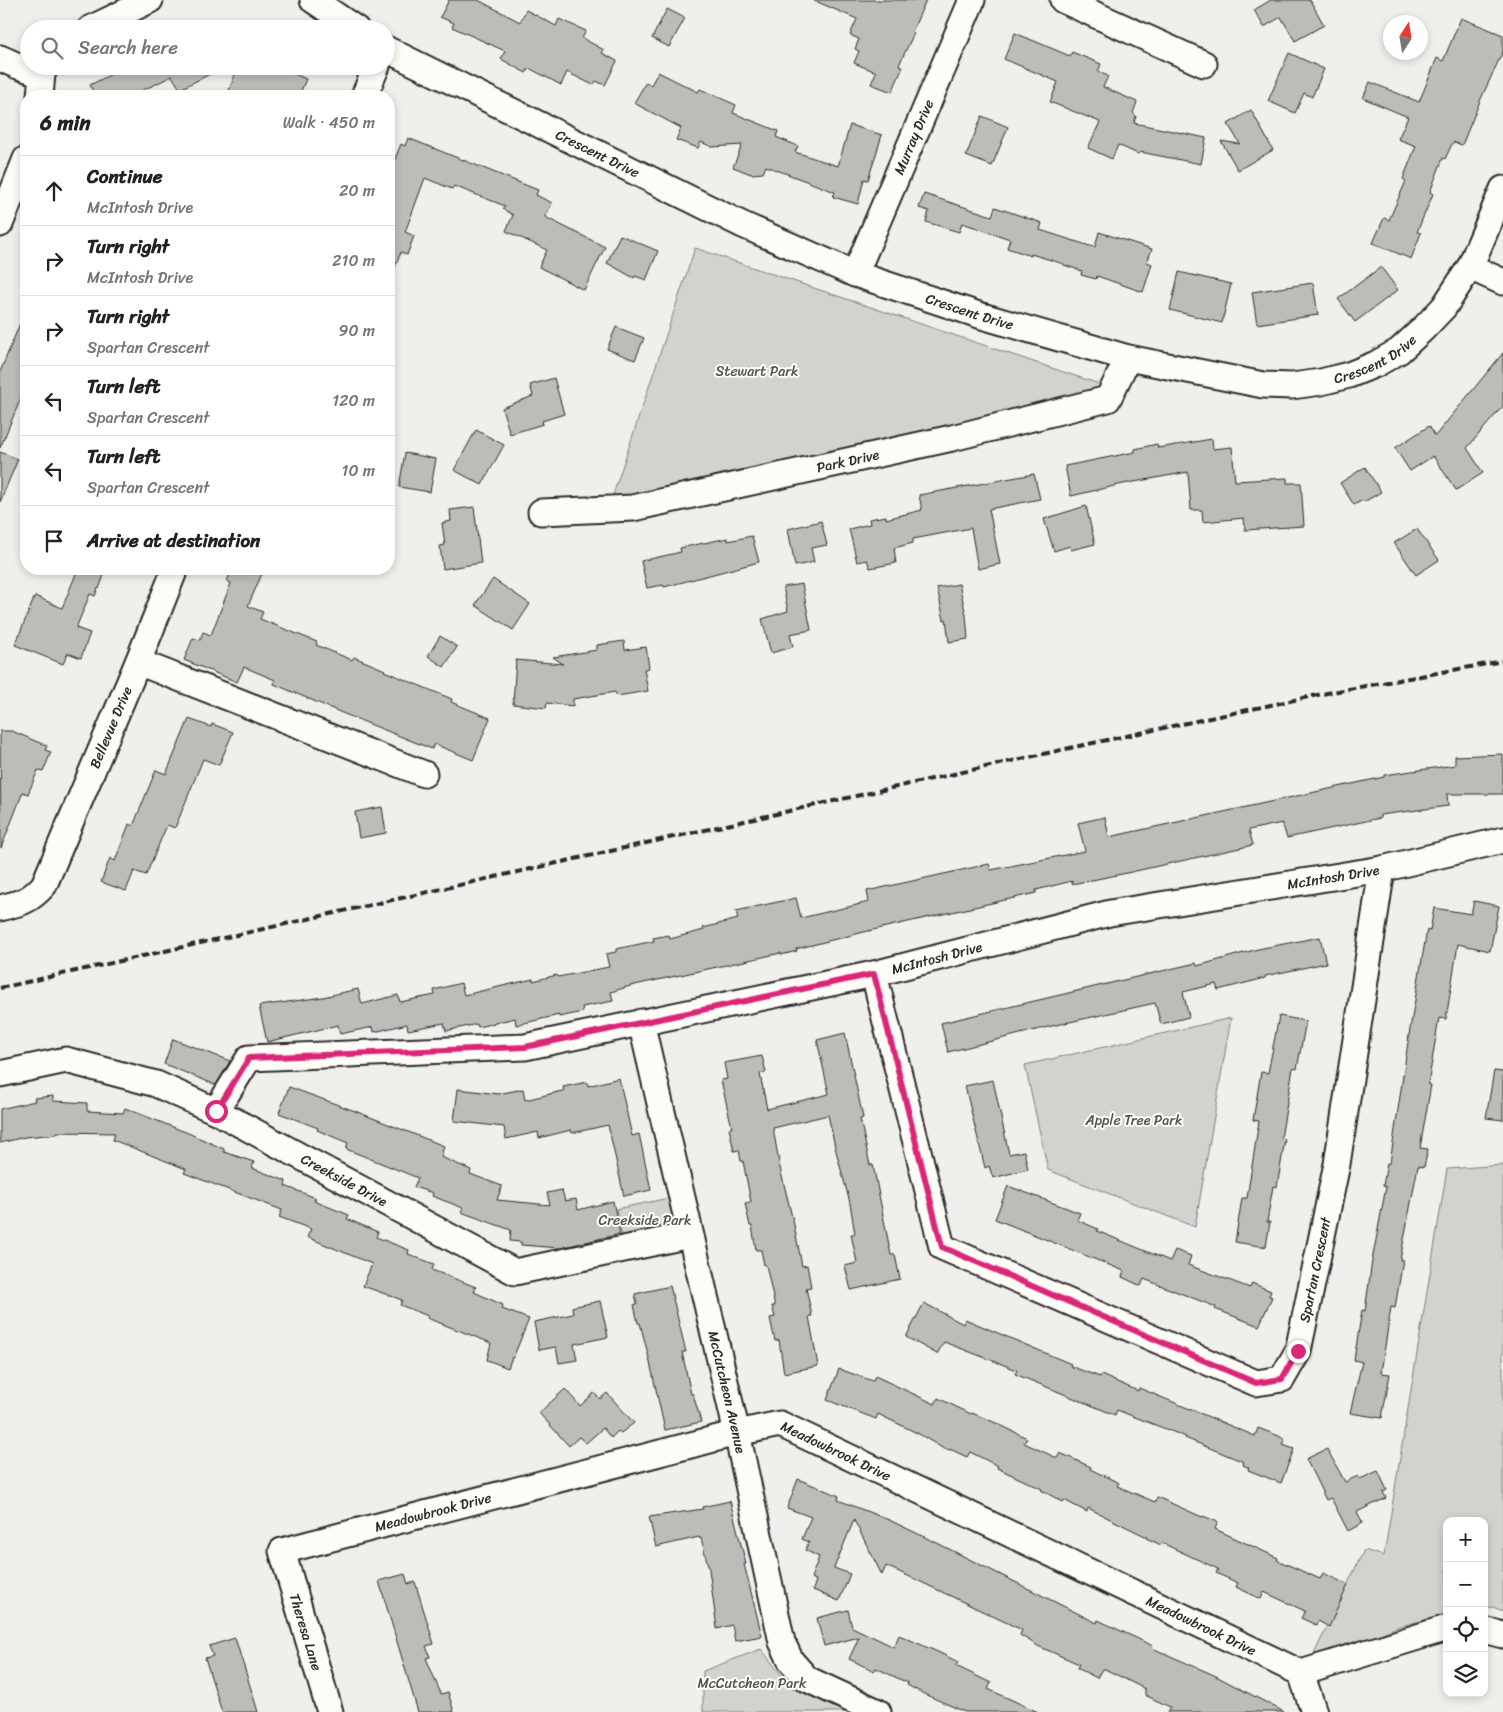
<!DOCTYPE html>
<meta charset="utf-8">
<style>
:root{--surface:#fff;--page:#f2f2f2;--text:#222;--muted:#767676;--line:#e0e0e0}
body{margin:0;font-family:Sriracha,sans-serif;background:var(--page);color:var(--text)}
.controls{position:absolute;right:15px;bottom:15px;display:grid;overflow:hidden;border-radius:10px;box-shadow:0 2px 8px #0003}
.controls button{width:45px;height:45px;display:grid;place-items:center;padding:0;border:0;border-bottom:1px solid var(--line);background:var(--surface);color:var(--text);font:25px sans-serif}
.compass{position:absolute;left:1383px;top:15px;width:45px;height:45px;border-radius:50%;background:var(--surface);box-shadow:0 2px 8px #0003;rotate:12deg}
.stop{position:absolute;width:15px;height:15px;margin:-11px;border:4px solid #db2777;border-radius:50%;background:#fff}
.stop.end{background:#db2777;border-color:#fff;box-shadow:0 1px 5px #0008}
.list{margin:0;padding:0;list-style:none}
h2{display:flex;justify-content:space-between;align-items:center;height:65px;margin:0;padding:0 20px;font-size:21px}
h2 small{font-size:16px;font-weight:400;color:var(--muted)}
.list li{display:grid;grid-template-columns:32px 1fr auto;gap:15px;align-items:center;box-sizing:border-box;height:70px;padding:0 20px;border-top:1px solid var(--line)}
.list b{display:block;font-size:19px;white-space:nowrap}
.list p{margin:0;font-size:16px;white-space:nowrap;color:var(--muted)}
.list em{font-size:16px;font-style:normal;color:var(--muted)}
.icon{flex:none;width:28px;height:28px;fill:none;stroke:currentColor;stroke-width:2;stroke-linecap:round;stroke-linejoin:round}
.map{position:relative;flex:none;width:1503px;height:1712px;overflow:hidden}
.search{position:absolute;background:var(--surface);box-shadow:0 2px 8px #0003;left:20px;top:20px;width:375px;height:55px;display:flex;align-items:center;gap:12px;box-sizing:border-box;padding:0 18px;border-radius:28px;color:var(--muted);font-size:19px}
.panel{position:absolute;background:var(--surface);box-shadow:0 2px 8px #0003;left:20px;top:90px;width:375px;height:485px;border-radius:20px}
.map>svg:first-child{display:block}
</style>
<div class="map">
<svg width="1503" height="1712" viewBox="0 0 1503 1712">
<rect width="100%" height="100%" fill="#f0efeb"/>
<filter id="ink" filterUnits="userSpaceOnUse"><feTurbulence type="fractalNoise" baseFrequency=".02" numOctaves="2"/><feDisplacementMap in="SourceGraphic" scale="10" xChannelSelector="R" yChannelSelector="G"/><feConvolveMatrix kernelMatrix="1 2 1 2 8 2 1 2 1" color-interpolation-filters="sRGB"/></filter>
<g filter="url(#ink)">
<!-- green -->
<path fill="#d3d2cf" stroke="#7f7e7d" d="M695,248L1114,389L610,504Z
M1231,1018L1195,1227L1048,1170L1025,1065Z
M1503,1165V1611L1493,1607L1484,1608V1521H1447V1614L1397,1627L1332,1654L1313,1656L1364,1550L1384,1556L1447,1169Z
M669,1198C671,1204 674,1211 674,1217C674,1234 636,1239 623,1242L616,1209Z
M761,1649L791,1687L844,1712H703V1671Z"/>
<!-- building -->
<path fill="#bdbcb8" stroke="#2b2b2b" d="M449,0H478L520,22L526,10L556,26L559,19L586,31L582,38L604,50L602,53L617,61L605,85L596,81L593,85L567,72L561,85L529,68L526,73L501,59L505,51L452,27L454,23L440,17Z
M813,0H926L912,32L914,33L899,65L903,67L892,92L871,84L876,72L854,63L859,51L855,49L859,39L850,35L857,19Z
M1271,0H1310L1324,25L1295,41L1281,17L1264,27L1254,10Z
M667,9L685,18L669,47L652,38Z
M1461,18L1503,35V51L1480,101L1462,145L1453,142L1445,159L1443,158L1430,192L1433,194L1417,232L1421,233L1411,259L1373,243L1384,218L1389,220L1406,181L1403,179L1416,146L1398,139L1408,117L1363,98L1370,82L1419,102L1437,58L1443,61Z
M1015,33L1070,56L1072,52L1101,64L1098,72L1108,76L1103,87L1137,102L1133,113L1136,116L1134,123L1206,138L1201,164L1140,152L1138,154L1118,145L1112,159L1088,148L1100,122L1050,102L1058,82L1004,59Z
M1289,53L1324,69L1312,97L1304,93L1295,113L1268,101Z
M127,66H226L180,89L172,76L131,96H95L90,85Z
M238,66H276L306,79L299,96H227Z
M658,72L698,92L700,89L736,105L733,113L778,131L776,137L798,146L795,152L838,166L850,125L882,135L868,180L864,179L858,204L833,197L835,192L766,166L763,173L751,174L733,167L742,145L712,147L701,142L698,148L676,140L681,128L634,103L646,82L651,85Z
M1251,110L1273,150L1238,170L1221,141L1240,144L1228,124Z
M982,116L1008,127L992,166L966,156Z
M408,138L538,190L536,195L552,203L545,217L605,247L584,290L539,267L547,250L506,231L513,215L503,209L505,206L454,186L452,189L425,178L405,232L414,236L407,255L401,252L389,282V174L401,144L405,146Z
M924,194L992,216L995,207L1042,223L1040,230L1090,246L1095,247L1099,232L1152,249L1147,262L1152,264L1143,292L1097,276L1096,279L1081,275L1082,271L1064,265V264L1031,254V256L1007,248L1010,239L962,223L959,232L926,222L929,211L919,208Z
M620,235L658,251L646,280L635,276L634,278L607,263Z
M1381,267L1398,290L1355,322L1338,299Z
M1179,272L1231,284L1222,323L1170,310Z
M1313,283L1318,315L1257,324L1252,292Z
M26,309V386L0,448V372Z
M616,327L644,338L635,360L607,349Z
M1503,353V406L1467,448L1483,473L1456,490L1433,456L1410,471L1395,448L1429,426L1435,436Z
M554,378L564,414L542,421L543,424L510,434L502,408L533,396L530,385Z
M476,430L504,445L482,485L454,470Z
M1212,439L1213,449L1232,447L1235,481L1287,478V483H1301L1304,526L1245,530L1244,518L1203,522L1202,510H1191L1188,472L1123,484L1071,496L1065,466L1135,452V449L1157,444L1158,448Z
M0,452L18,459L0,502Z
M405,453L436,459L430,492L399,487Z
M1365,467L1381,492L1364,502L1363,500L1354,505L1340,483Z
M1034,474L1040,499L989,509L1000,564L978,569L971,528L913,539V543L894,548L896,563L870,568L867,560L857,562L849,529L870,524L869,519L886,516V519L922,510L919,495Z
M1086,506L1095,544L1071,550L1070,546L1054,551L1044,519Z
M474,507L481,563L443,569L440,546L445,545L442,523L451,521L450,510Z
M821,521L827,545L811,548L814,562L795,566L788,529Z
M1417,529L1439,560L1416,575L1394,543Z
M752,536L759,562L664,587L663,585L647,588L641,561L681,552L680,548L728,538V541Z
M68,569H106L99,589L98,588L95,596L90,594L76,628L90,633L81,658L68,653L63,664L15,645L35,596L62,608L76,574Z
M232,569H264L248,606L263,612L260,619L317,642L316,645L352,660L354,657L385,670L384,671L452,699L451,702L490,718L473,760L434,744L432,749L342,713L274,684L275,680L244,667L237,682L184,660L193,638L200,640L203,632L211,635L231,583L227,581Z
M493,579L530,604L513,630L475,605Z
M802,584L811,630L790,634L793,647L771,653L762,619L788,611L783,587Z
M959,584L966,615L968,639L949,642L946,619L944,620L937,588Z
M440,636L457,647L444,667L428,656Z
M624,641L625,650L646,647L649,668L644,669L648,691L617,696L615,692L573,699V706L547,703L546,708L513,704L516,660L563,664L553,657L597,650V645Z
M189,719L211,727L212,724L233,732L219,765L203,759L175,828L167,825L146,875L134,871L126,891L101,882L110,858L115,861L129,824L133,826L156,770L166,774Z
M0,731H12L47,746L45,750L51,752L43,772L38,770L28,794L23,792L1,848Z
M1503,754V794H1447L1448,806L1380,815V818L1287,838L1282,823L1249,830L1253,845L1122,874L1072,884V881L1036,890V893L864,932L796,949L797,951L781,955V953L630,986L611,992L613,1001L582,1007L583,1012L559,1017V1015L516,1025L515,1018L478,1027L477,1024L446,1031L444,1023L408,1030L407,1024L374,1032L373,1027L340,1034L338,1025L267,1042L259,1006L323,997L358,989L362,1004L398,995L400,1002L435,995L434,990L461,983L464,995L533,979V981L557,975L558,977L609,967L606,954L616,952V949L654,941L653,938L669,935L670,939L704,930L703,928L738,919L736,911L796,898L801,918L869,902L867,891L989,864L991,870L1085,851L1078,823L1105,817L1109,837L1384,777V775L1455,765V756Z
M382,807L386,833L359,838L355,812Z
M1474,901L1499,906L1490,951L1458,944L1446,1019L1439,1018L1428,1085H1431L1420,1148L1428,1149L1424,1167L1418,1166L1400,1260H1403L1395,1308L1391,1307L1381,1373L1390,1374L1382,1418L1350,1413L1362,1362L1354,1360L1362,1310L1365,1311L1372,1261L1386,1187L1383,1186L1387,1163H1390L1410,1029L1427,930L1430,931L1434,908L1471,914Z
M1320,937L1326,963L1265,976V978L1218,990L1216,984L1183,992L1189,1017L1161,1024L1155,1003L1056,1025L948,1052L941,1023L1196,963L1197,966L1258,949Z
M1279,1016L1306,1021L1297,1069L1293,1068L1281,1138L1285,1139L1277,1187L1273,1186L1267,1222H1270L1266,1247L1235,1242L1242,1198H1247L1259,1121L1253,1120L1261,1072L1268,1073Z
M845,1033L863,1118L860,1119L870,1165H873L891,1255H895L900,1279L851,1290L845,1266L857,1263L851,1234H855L850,1203L836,1151L828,1115L773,1128L780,1168L794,1225L802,1266L807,1265L811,1287L806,1288L812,1316H809L818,1366L784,1373L779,1340L775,1341L770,1318L775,1317L772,1306H775L766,1265H764L761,1250H756L752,1226H750L745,1203L751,1202L743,1161H741L739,1150L734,1151L729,1128H732L721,1080L727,1079L724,1063L762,1056L766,1072L760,1074L767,1109L829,1094L817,1040Z
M173,1039L230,1061L216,1085L164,1064Z
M1494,1071L1503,1072V1120L1486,1118Z
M619,1078L632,1136L639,1134L651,1190L624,1196L608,1125L572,1133L571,1130L539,1138L538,1132L506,1139L504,1127L454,1121L458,1089L498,1094L523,1089L525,1100L562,1091L564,1090L563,1087L587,1082L588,1086Z
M993,1080L1009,1154L1024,1151L1028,1169L993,1178L989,1166L985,1168L965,1086Z
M289,1087L355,1111L444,1146L441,1157L471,1170L470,1174L502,1186L497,1200L550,1205L547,1193L562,1190L565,1201L576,1199L578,1210L613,1201L620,1234L560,1248L521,1245V1242L510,1241L511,1230L461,1212L463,1208L432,1196L433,1193L414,1187L418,1178L346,1149L348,1143L317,1130L318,1128L279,1113Z
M53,1096V1101L87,1103V1111L123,1113L125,1108L188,1133L224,1149V1152L254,1162L252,1168L286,1181L285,1186L316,1198L314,1201L349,1215L347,1219L378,1232L376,1237L409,1250L408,1254L434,1264L432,1270L476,1287L474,1292L503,1305L502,1309L529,1319L513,1358L512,1357L508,1368L487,1360L491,1343L427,1318L428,1316L400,1305L402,1300L363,1286L372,1264L307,1237L311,1229L279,1217L282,1210L184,1173L186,1169L113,1140L115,1133L57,1132V1134L25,1137L0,1143V1109L35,1101L34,1098Z
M1008,1186L1080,1213L1077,1220L1098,1229L1097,1231L1170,1261L1175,1250L1191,1256L1188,1265L1250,1288L1252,1283L1271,1291L1269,1296L1272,1297L1259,1326L1215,1309L1216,1307L1144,1279L1141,1286L1122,1277L1124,1271L995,1219Z
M670,1286L686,1352H682L691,1394H693L701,1422L665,1430L649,1358L640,1323H638L634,1305L637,1304L635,1294Z
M600,1301L608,1337L574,1344L577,1360L559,1363L556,1347L539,1350L534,1322L573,1314L572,1307Z
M924,1303L963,1324L965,1319L1071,1364L1070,1366L1100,1377L1101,1375L1138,1391L1139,1388L1255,1436L1258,1428L1279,1436L1285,1440L1283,1445L1294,1449L1281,1483L1248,1470L1249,1468L1243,1465L1244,1462L1185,1438L1186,1437L1117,1410L1115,1415L1015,1374L1017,1370L944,1342L937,1354L906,1337Z
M839,1369L873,1381L875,1376L935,1404L938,1398L971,1414L972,1413L996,1423L1027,1438L1024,1443L1057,1458L1060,1453L1091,1467L1090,1469L1119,1483L1117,1486L1155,1502L1157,1497L1202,1517L1203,1516L1218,1522L1215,1529L1278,1558L1277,1560L1320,1579L1323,1573L1348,1585L1329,1627L1318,1621L1316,1625L1301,1618L1305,1611L1264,1592L1261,1599L1236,1587L1238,1583L1216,1573L1218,1569L1162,1543L1161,1545L1146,1538L1147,1537L1088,1508L1087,1512L1064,1500L1063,1502L1041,1490L1042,1489L997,1468L998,1466L970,1452L967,1457L952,1450L944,1449L919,1434L878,1414L876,1419L827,1400Z
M565,1389L580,1406L594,1393L600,1399L607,1393L634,1423L621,1433L618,1431L611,1438L603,1428L586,1443L579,1437L569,1446L539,1413Z
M1327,1449L1345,1482L1358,1476L1360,1479L1378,1471L1387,1490L1383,1492L1386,1498L1357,1512L1363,1523L1348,1531L1331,1498L1326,1500L1306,1459Z
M798,1479L839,1496L838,1500L889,1520L933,1541L1097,1623L1098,1620L1153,1646L1152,1648L1214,1675L1284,1712H1167L1170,1707L1145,1695V1689L1105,1669H1102L1097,1678L1077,1668L1079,1664L1038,1646L1020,1635L1022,1630L919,1581L886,1566L882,1575L854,1520L834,1568L850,1574L839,1601L813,1590L816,1580L811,1578L819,1557L805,1550L809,1542L802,1539L811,1517L787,1508Z
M730,1501L746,1564H744L762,1636L735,1641L732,1625L717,1629L709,1569L701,1538L700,1539L699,1537L656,1547L649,1517L703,1509L702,1507Z
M405,1574L408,1584L415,1582L434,1644L426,1646L430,1657L426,1658L441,1694L448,1692L454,1712H418L379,1581Z
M848,1610L852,1627L894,1647L899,1635L940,1653L958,1662L956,1666L991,1683L988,1689L1038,1712H965L924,1694L907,1685L908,1683L876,1668L874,1671L849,1659L859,1637L824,1646L817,1618Z
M235,1638L251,1689L258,1712H222L205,1658L213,1656L209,1646Z"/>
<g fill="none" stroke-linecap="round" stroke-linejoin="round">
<defs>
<g id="minor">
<path d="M313,0L356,29"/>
<path d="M1063,0L1204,64"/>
<path d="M90,29L150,0"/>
<path id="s1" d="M386,49L743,225L855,274L982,316L1128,358L1263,385L1292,386L1321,382L1349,375L1376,364L1399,351L1422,330L1444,307L1470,267L1503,189"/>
<path d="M0,58L18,66L42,74L46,66"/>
<path d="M40,96L42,74"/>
<path d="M364,96L377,66"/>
<path d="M0,224L26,159"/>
<path d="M1470,267L1503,282"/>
<path id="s2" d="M855,274L972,0"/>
<path id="s3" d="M541,512L633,508L952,438L1108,399L1128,358"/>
<path d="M138,662L424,774"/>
<path id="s4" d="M0,908C21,903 30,901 44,885L138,662L175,569"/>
<path id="s5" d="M874,974L942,1247L1256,1383L1282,1379L1298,1351L1337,1164L1382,869"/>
<path id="s6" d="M641,1022L737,1433L782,1642L791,1661L807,1679L878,1712"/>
<path id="s7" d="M0,1074L66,1060L156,1084L216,1111L515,1272L690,1235"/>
<path id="s8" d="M216,1111L249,1058L525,1047L874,974L1110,913L1382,869L1503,840"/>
<path d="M1484,1630L1503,1635"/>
<path d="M1301,1673L1314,1712"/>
<path id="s9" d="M330,1712L282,1551L737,1433L780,1424L1301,1673L1447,1628"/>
</g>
</defs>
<!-- minor casing -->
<use href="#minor" stroke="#2b2b2b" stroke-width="29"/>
<!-- minor -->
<use href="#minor" stroke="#fdfcf7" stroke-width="25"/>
<!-- rail -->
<path stroke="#2b2b2b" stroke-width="4" stroke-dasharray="8 4" stroke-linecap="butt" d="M0,988L1079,746L1327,693L1503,661"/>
</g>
</g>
<g fill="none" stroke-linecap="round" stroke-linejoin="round" filter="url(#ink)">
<!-- route -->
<path stroke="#db2777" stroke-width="6" d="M216,1111L249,1058L525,1047L874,974L942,1247L1256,1383L1282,1379L1298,1351"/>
</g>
<g text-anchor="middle" stroke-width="4" stroke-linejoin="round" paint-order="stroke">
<!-- street labels -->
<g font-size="14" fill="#2b2b2b" stroke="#fdfcf7">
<text dy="5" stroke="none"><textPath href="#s2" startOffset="149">Murray Drive</textPath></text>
<text dy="5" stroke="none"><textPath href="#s1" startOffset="236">Crescent Drive</textPath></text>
<text dy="5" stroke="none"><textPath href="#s1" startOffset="641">Crescent Drive</textPath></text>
<text dy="5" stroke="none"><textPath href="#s1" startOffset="1061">Crescent Drive</textPath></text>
<text dy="5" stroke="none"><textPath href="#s3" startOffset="312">Park Drive</textPath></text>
<text dy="5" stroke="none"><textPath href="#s4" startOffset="222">Bellevue Drive</textPath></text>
<text dy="5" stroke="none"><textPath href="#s8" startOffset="1165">McIntosh Drive</textPath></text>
<text dy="5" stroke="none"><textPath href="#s8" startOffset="760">McIntosh Drive</textPath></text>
<text dy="5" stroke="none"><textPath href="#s7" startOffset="372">Creekside Drive</textPath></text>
<text dy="5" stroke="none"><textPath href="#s5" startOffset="765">Spartan Crescent</textPath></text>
<text dy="5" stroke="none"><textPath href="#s6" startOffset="380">McCutcheon Avenue</textPath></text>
<text dy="5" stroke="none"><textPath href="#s9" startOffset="744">Meadowbrook Drive</textPath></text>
<text dy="5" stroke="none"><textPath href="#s9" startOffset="324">Meadowbrook Drive</textPath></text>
<text dy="5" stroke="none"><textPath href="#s9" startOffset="1149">Meadowbrook Drive</textPath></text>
<text transform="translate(306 1632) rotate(73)" y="5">Theresa Lane</text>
</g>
<!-- park labels -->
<g font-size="14" fill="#555554" stroke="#fdfcf7">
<text x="757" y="376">Stewart Park</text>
<text x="1134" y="1125">Apple Tree Park</text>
<text x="645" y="1225">Creekside Park</text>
<text x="752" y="1688">McCutcheon Park</text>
</g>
</g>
</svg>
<div class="controls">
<button>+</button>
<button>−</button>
<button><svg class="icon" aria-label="locate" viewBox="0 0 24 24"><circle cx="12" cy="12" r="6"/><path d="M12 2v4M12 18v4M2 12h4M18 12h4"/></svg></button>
<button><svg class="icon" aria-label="layers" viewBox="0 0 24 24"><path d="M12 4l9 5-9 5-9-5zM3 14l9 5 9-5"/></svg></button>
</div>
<svg class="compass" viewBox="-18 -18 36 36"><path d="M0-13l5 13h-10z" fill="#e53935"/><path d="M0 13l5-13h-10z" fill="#767676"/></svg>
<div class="stop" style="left:216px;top:1111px"></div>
<div class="stop end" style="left:1298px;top:1351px"></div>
<div class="search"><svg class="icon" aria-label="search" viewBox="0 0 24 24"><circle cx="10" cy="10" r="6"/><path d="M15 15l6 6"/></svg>Search here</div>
<section class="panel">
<h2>6 min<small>Walk · 450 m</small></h2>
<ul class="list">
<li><svg class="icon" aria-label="ahead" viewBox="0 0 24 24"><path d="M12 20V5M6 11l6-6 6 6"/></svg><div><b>Continue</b><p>McIntosh Drive</p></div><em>20 m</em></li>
<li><svg class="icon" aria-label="right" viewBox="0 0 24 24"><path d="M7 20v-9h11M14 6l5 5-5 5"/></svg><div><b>Turn right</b><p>McIntosh Drive</p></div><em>210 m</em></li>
<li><svg class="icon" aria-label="right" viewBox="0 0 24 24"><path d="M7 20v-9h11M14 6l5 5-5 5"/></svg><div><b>Turn right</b><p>Spartan Crescent</p></div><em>90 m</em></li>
<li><svg class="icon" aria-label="left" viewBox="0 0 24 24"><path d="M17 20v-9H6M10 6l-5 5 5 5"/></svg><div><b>Turn left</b><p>Spartan Crescent</p></div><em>120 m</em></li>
<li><svg class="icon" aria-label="left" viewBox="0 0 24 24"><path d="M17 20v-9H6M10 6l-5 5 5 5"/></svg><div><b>Turn left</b><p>Spartan Crescent</p></div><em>10 m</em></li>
<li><svg class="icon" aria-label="arrive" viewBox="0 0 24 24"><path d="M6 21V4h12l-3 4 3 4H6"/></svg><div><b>Arrive at destination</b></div></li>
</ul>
</section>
</div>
